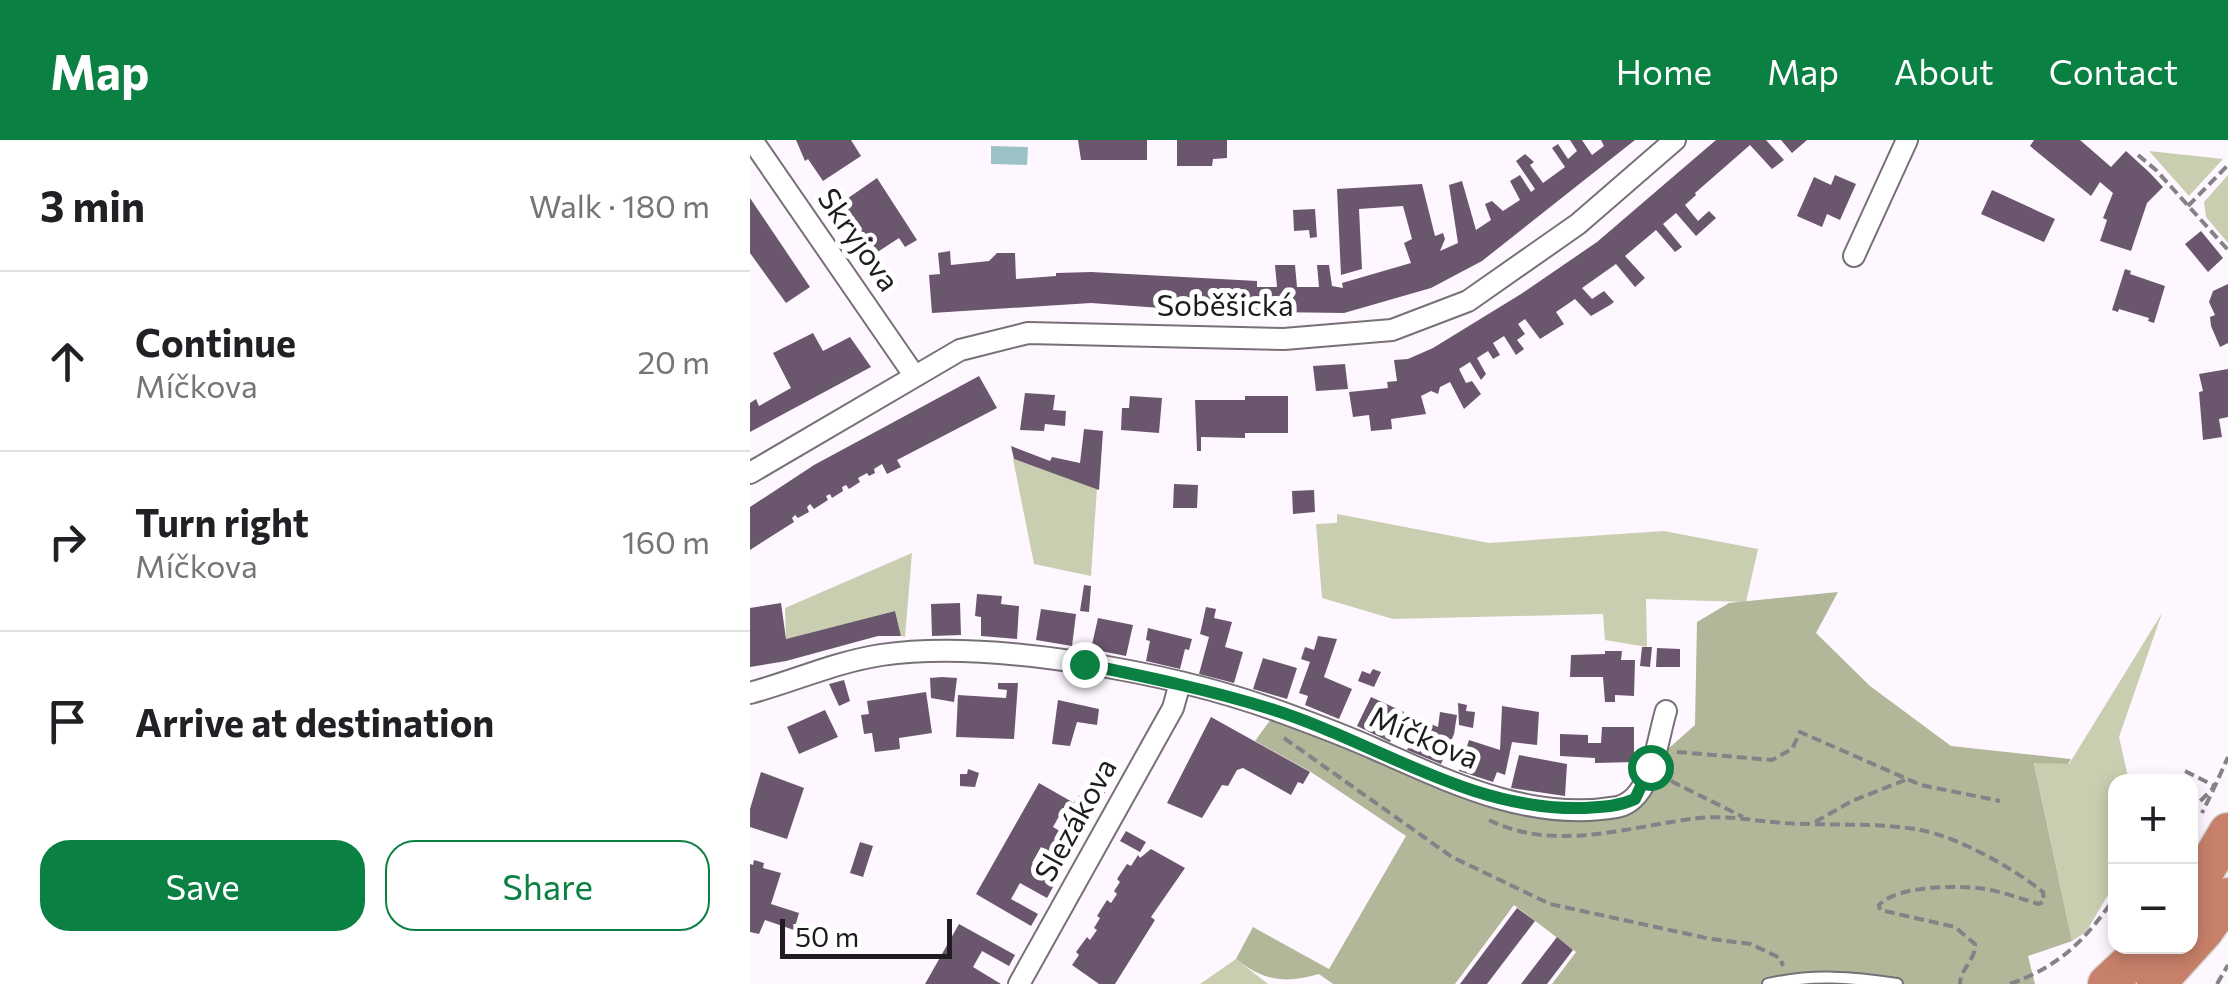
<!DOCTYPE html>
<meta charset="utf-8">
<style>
:root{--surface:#fff;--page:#f2f2f2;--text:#202124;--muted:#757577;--line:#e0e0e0;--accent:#0b8043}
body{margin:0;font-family:Commissioner,sans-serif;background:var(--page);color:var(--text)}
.controls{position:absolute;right:30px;bottom:30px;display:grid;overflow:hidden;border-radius:20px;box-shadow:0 5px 15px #0003}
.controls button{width:90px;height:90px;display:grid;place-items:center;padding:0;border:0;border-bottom:2px solid var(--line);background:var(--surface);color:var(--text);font:50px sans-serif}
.scale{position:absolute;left:30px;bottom:25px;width:172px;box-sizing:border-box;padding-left:10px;border:5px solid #1e1c1e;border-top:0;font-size:28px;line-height:35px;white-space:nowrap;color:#1e1c1e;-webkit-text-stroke:8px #fff;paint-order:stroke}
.stop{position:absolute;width:30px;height:30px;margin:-22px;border:8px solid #0b8043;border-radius:50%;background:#fff}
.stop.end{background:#0b8043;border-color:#fff;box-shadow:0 2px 10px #0008}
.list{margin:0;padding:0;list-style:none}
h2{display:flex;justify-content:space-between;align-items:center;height:130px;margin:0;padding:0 40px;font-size:42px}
h2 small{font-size:32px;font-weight:400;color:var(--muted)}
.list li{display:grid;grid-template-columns:65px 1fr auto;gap:30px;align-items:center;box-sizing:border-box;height:180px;padding:0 40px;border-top:2px solid var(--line)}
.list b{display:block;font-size:38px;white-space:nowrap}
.list p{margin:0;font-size:32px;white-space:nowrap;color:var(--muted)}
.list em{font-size:32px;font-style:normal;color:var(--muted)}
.actions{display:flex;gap:20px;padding:30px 40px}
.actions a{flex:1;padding:22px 0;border:2px solid var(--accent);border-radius:30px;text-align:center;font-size:35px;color:var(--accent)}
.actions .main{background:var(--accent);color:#fff}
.icon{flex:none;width:55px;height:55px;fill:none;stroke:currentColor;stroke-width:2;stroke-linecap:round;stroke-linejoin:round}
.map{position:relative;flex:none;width:1478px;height:844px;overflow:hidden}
header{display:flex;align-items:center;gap:60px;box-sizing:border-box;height:140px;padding:0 50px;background:var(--accent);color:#fff}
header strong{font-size:48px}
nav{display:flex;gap:55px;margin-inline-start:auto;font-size:35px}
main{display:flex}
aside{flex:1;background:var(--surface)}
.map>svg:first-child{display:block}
</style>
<header>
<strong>Map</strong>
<nav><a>Home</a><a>Map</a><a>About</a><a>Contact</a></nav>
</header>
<main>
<aside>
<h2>3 min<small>Walk · 180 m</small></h2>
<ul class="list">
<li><svg class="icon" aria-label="ahead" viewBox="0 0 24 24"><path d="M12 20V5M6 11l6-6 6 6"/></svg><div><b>Continue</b><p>Míčkova</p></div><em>20 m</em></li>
<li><svg class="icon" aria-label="right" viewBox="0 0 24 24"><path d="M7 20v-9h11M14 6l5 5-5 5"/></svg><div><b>Turn right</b><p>Míčkova</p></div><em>160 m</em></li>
<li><svg class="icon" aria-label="arrive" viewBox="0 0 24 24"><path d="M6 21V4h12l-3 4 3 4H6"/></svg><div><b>Arrive at destination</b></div></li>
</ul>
<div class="actions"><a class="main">Save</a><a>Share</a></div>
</aside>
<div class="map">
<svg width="1478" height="844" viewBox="0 0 1478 844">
<rect width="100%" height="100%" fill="#fef7ff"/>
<!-- green -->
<path fill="#c9ceb0" d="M1399,11L1473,19L1439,56Z
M1478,35V103L1456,77L1454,62Z
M263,319L347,348L341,436L284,424Z
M587,374L739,403L914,391L1008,409L996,462L896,459L897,507L855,500L853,474L643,479L572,458L566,384L587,383Z
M162,413L155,497L151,496L145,471L36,499L35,468Z
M1412,473L1369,597L1379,641L1366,642L1365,743L1336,792L1322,801L1284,622L1319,624Z
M486,819L518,844H450Z"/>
<!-- forest -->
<path fill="#b2b799" d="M1088,452L1066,493L1120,546L1201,606L1321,619L1318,624L1284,623L1322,801L1278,816L1285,844H802L826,812L764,765L705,844H583L569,834C535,844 514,841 486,819L503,787L579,829L656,696L561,632L505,601L523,576L688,647L869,673L910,616L945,585L947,482L979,463Z"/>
<!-- water -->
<path fill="#9bc2c6" d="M241,6L278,7L277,25L241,24Z"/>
<!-- building -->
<path fill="#6a576d" d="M46,0H101L111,16L73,41L58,19L55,21Z
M328,0H397V20H331Z
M427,0H477V18L463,19L462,26H427Z
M820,0H832L842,15L854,6L851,0H885L732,121L681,148L594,173L453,171L341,163L182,173L179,135L190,134L188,113L200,111L201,125L239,121L247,113H265L266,139L306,136V133L341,132L507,141V147H527L525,125H545L547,147H569L567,125H579L582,146L593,148L592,143L661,123L654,103L662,99L653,66L609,69L612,129L591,135L587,49L672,44L685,96L693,93L695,99L690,111L708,103L699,45L712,41L726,90L741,80L735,64L742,61L753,71L770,60L760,41L770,35L781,52L785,49L766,21L775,14L784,22L780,25L793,43L815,27L802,8L808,4L818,19L827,11Z
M966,0H1016L1034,20L1022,29L1000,5L945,53L946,55L935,65L948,81L959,71L966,78L946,96L926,73L913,84L932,107L925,112L906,90L875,116L895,138L885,147L866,124L832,148L842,159L854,151L864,162L860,165L841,176L825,159L806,172L814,184L790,199L775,179L768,184L775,194L767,200L774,209L766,215L754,196L743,203L750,215L743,219L738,211L727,218L736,234L731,240L720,222L709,229L716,243L722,241L731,254L714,269L700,242L690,247L688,254L681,251L671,256L676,274L641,279L642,289L621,291L619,275L603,277L599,252L638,248L637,242L647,241L644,220L658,219L683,208L771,154L847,102Z
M1031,0H1057L1042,13Z
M1284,0H1330L1361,27L1376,11L1400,33L1413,47L1397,63L1381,111L1350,101L1357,80L1353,78L1363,53L1350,42L1341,56L1280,6Z
M1085,35L1106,44L1090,80L1077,74L1072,87L1047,76L1064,37L1081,45Z
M127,38L167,100L155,107L149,98L123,115L88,65Z
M1242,50L1305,79L1294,102L1231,74Z
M0,58L60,147L36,163L0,113Z
M565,69L567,97L560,98L559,90L544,91L543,70Z
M1451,91L1473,118L1458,132L1435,104Z
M1375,129L1381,131L1380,134L1415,146L1404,183L1398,181L1399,178L1369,169L1368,172L1362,170Z
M1478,144V203L1470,207L1461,186L1460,177L1465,175L1459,162L1463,151Z
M63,193L73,211L100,197L121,227L0,292V263L6,259L9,266L41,248L23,213Z
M595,224L598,249L566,251L563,226Z
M1478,229V277L1469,279L1472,297L1453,300L1449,252L1453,251L1449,234Z
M229,236L247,268L147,320L151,327L137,334L132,324L124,329L125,333L119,336L117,333L108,338L110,342L99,349L96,345L92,347L93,351L82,358L80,354L76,356L78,360L64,369L60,364L57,367L59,372L48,378L45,375L42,378L44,382L0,410V367L64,325Z
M275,253L305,255L303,270L316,271L315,286L295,284L294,291L270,290Z
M380,256L412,258L409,293L371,290L372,268H379Z
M495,256H538V293H495V298L451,297V311H447L445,260H495Z
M334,289L353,291L349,350L264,319L261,306L300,321L302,317L330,323Z
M424,344L448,345L447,368H423Z
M564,350L565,372L543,374L542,351Z
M334,445L341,446L339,472L330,471Z
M227,454L252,456L251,464L269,466L267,499L231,496V477L225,476Z
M31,463L36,499L145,471L151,496H128L36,521L0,527V468Z
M210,463L211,495L182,496L181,464Z
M456,467L466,469L464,478L482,482L475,507L493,512L484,543L449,534L459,497L450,494Z
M291,469L326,474L322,506L286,500Z
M348,478L383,485L376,516L341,509Z
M398,488L442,499L439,510L435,509L430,529L396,521L400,501L396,500Z
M568,496L587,499L574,537L602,549L589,579L555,565L558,556L549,553L560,522L551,519L555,507L564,510Z
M892,507H902L900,527L890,526Z
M907,508L930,509V527H906Z
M855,511H872L871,520H885L884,556L865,555V562H855L853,537H820L821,515L855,514Z
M513,518L547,528L537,559L503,549Z
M623,529L631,532L624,547L608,541L612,531L620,534Z
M192,537L207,538L204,562L181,558L180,538Z
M94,540L100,561L89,566L79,544Z
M248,543H268L264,599L206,597L208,555L256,558L257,550L248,549Z
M176,552L182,593L149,598L150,609L125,612L122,593L114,594L111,575L119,574L117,561Z
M621,557L654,572L640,602L607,586Z
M308,560L349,569L347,585L327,582L320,606L302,604Z
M708,563L717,565L716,571L725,572L723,588L709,585Z
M752,566L789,572L787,605L762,602L755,635L747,632L743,642L709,631L719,600L750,610Z
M75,570L88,597L49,614L37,587Z
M690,572L707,575L704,594L691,624L657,610L671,580L688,587Z
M461,577L560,632L553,644L548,642L541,655L493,628L487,630L478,646L472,645L452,678L417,663Z
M852,587H884V622L845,623V618L810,616V594L838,595V603H851Z
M769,615L817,624L815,656L761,648Z
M218,629L229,633L225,647L210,646V634H217Z
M11,632L54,648L37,699L0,687V669Z
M345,633L361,643L343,671L345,672L338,685L312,671L303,687L328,702L317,722L291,707L282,723L308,738L297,758L270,743L261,759L288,774L281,786L226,754L289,643L324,663Z
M376,691L396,702L390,712L370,701Z
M110,702L123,706L113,737L100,733Z
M401,709L435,728L401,777L405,780L365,844H349L322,825L329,815L326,812L337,797L340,800L347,790L344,788L350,778L347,776L357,760L361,763L367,754L364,751L370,742L367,739L377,724L381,726L388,715L390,718Z
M4,720L14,723L13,728L31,733L21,764L49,773L44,790L15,780L9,794L0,792V724L3,725Z
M767,768L785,781L772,798L737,844H710Z
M209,784L265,815L259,826L232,811L223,827L251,844H175Z
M807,797L823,810L797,844H771Z"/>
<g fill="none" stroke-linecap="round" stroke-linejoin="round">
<defs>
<path id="lane" d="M1018,844C1063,834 1102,837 1147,844"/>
<path id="street" d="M2,0L164,235
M1104,116L1157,0
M0,333L210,210L278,193L534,199L642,190L718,161L828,84L925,0
M0,553C44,541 86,522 131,515C242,499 423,533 528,571C561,583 594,595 627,610C702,643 781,682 867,667C902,660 907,600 916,571
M269,844L423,568L430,543"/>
<path id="highway" d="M1440,756L1478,692
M1357,844L1398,806
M1406,844L1454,791L1478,757"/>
</defs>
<!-- lane casing -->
<use href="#lane" stroke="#777177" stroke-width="14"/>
<!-- street casing -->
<use href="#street" stroke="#777177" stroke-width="24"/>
<!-- highway casing -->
<use href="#highway" stroke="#d6d6d6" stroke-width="41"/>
<!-- path -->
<path stroke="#858186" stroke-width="4" stroke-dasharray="10 5" stroke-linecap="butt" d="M1388,15L1406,30L1478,110
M1438,66L1478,25
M534,598L702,717L800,764L961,799L1001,804L1030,818L1033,826
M927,612L1022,620L1042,609L1050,592L1171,645L1250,661
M1435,631L1465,646L1452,673
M921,641L993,677
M1440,672L1465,646L1478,617
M739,680C805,713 880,686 949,678C977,675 1005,681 1033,683C1078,686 1126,682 1171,690C1210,698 1261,727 1293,752L1294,761L1289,764C1271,759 1254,752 1235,749C1209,745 1148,745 1129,765L1130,770L1205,787L1225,804C1226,820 1210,829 1210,844
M1065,682L1102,661L1155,640
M1260,844C1312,825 1335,800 1366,756
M1467,844L1478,825"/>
<!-- lane -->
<use href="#lane" stroke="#fff" stroke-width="10"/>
<!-- street -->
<use href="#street" stroke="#fff" stroke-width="20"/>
<!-- highway -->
<use href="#highway" stroke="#c7816a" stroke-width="38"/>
</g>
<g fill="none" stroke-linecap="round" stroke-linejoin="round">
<!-- route -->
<path stroke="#0b8043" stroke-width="12" d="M334,524C397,537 460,550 521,569C626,602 719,671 833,668C852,667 867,667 885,659L900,627"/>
</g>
<g text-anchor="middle" stroke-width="10" stroke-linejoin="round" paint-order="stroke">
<!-- street labels -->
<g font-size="30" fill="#1e1c1e" stroke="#fff">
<text transform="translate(108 100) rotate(55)" y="10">Skryjova</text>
<text x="475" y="176">Soběšická</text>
<text transform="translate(674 598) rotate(23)" y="10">Míčkova</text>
<text transform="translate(326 680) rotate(-61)" y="10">Slezákova</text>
</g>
</g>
</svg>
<div class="controls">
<button>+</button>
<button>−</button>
</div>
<div class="scale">50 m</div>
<div class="stop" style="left:900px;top:627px"></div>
<div class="stop end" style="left:334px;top:524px"></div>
</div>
</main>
